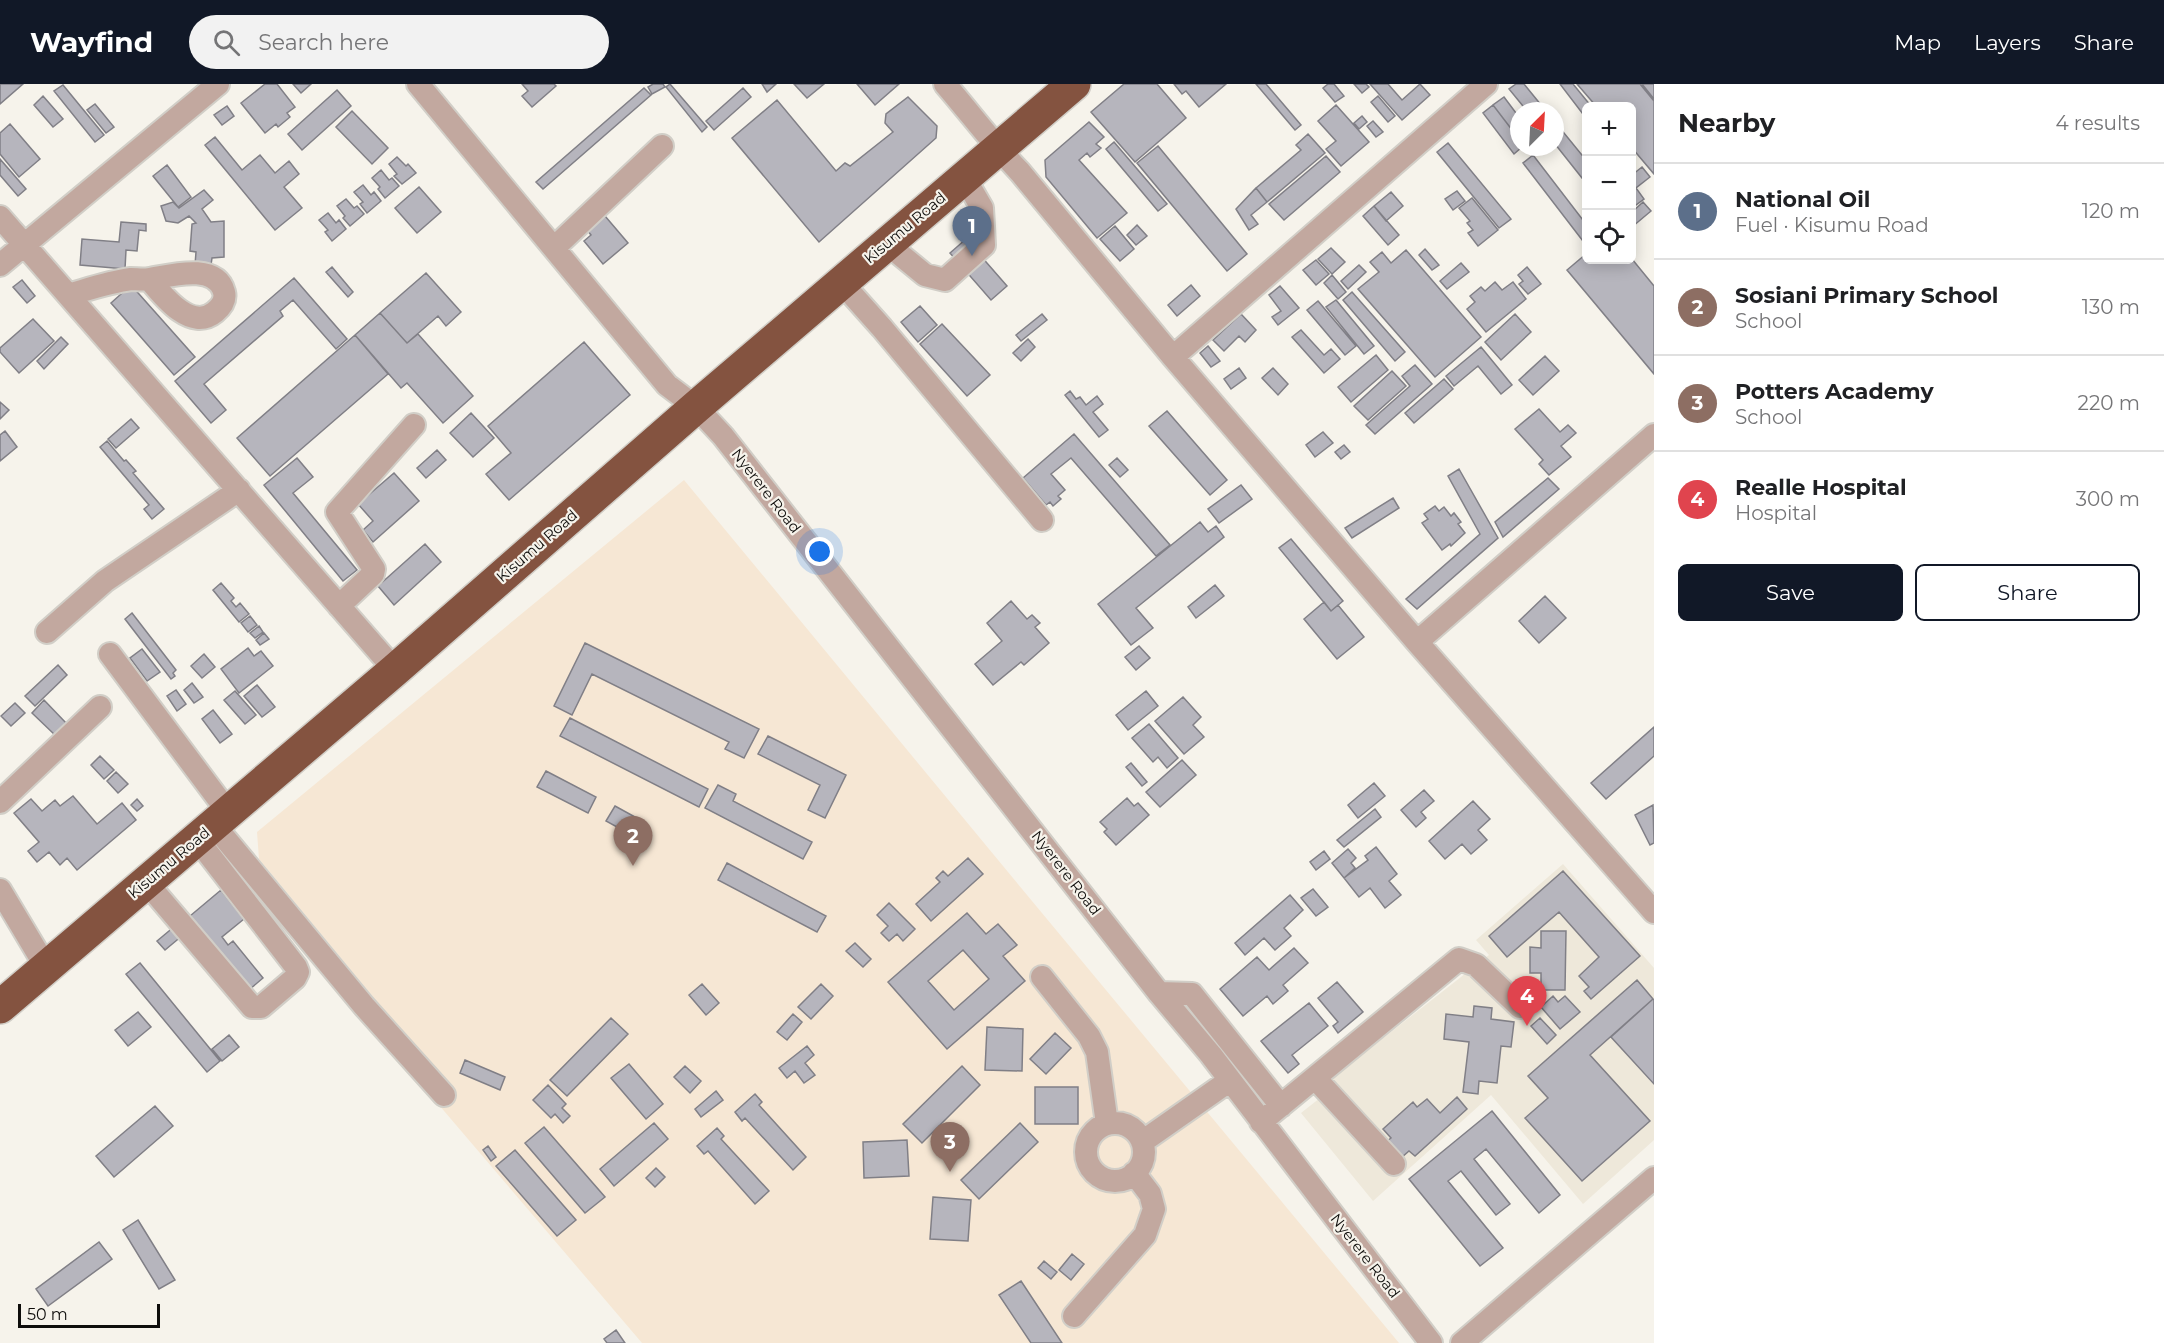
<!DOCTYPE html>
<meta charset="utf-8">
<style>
:root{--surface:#fff;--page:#f2f2f2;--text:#202124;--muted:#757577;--line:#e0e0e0;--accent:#111827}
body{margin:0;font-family:Montserrat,sans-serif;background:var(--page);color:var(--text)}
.controls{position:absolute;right:18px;top:18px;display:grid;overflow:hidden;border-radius:9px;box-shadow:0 3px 15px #0003}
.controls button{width:54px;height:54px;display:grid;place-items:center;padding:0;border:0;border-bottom:2px solid var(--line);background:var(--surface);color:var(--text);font:30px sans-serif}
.compass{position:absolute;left:1510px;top:18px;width:54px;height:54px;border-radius:50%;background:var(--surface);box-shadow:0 3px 15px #0003;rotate:24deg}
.scale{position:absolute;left:18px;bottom:15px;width:142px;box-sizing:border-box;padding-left:6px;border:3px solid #0e0d0b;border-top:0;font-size:16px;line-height:21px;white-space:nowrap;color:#0e0d0b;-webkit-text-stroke:4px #f6f3eb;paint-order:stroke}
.you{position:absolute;left:820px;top:468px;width:21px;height:21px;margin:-15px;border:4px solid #fff;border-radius:50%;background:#1a73e8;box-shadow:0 0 0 9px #1a73e833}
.badge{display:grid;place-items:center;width:39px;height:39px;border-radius:50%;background:var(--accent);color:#fff;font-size:20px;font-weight:700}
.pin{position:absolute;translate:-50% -50px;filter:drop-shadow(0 2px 3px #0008)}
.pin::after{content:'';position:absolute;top:32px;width:21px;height:18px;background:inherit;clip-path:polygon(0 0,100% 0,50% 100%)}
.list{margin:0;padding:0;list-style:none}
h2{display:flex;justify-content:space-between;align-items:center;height:78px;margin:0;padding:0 24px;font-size:26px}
h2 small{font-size:20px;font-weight:400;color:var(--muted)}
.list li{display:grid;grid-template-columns:39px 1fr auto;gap:18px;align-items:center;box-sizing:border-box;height:96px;padding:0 24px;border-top:2px solid var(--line)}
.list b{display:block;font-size:22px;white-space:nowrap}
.list p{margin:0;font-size:20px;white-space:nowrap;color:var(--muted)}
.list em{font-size:20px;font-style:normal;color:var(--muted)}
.actions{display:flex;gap:12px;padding:18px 24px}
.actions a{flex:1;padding:14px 0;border:2px solid var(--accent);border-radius:9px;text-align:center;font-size:21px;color:var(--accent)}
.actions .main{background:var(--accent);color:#fff}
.icon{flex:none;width:33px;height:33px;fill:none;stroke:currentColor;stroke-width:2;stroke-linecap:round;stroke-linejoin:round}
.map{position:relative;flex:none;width:1654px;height:1259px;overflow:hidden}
header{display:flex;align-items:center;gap:36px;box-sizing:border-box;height:84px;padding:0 30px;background:var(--accent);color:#fff}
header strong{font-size:28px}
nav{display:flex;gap:33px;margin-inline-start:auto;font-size:21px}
.search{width:420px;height:54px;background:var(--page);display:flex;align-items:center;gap:15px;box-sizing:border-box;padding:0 21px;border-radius:33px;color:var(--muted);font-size:22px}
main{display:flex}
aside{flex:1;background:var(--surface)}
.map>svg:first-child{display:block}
</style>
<header>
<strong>Wayfind</strong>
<div class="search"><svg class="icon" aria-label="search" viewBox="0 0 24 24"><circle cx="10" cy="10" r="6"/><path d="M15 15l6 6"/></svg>Search here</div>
<nav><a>Map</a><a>Layers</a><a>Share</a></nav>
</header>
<main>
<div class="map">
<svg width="1654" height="1259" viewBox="0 0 1654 1259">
<rect width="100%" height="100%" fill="#f6f3eb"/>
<!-- built -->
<path fill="#eee8da" d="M1563,780L1654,884V1056L1583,1120L1491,1011L1373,1117L1301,1029L1330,1006L1326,999L1489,871L1476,856Z"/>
<!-- education -->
<path fill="#f6e7d4" d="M684,396L1008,788L1399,1259H642L427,1007L441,995L259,775L257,748Z"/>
<!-- building -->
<path fill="#b6b5bd" stroke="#807f86" stroke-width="1.5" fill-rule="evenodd" d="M0,0H23L0,20Z
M265,0H277L295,23L287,29L290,33L278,43L276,40L265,49L241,19Z
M293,0H311L301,9Z
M522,0H554L556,2L532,23L522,12L528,7Z
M653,0H663L665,3L652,10L648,3Z
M670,0L707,43L702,48L666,3Z
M762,0H776L767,8Z
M794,0H824L807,14Z
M857,0H899L875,21Z
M1124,0H1157L1186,34L1135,78L1091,28Z
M1174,0H1226L1199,23L1186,7L1182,10Z
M1256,0H1266L1301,41L1295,46Z
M1328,0H1334L1344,12L1335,18L1323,4Z
M1354,0H1366L1369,3L1362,9Z
M1370,0H1388L1402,16L1420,0L1430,11L1402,36Z
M1516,0H1524L1546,27H1527L1509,5Z
M1560,0H1573L1591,22H1586V34Z
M1577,0H1640L1654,17V90L1632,64V22H1596Z
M1642,0H1654V15Z
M63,1L104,51L95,58L54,7Z
M644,4L651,11L543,105L536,98Z
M743,4L751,13L714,46L706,37Z
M337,6L351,22L302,66L288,50Z
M43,12L63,35L53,43L34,21Z
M1378,12L1395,32L1388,38L1371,18Z
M908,13L937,42L936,54L819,158L732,54L777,16L836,87L845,79L850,82L893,48L885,39L886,30Z
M1504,13L1519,33V55L1493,21Z
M95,20L114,43L106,49L87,26Z
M1336,21L1369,58L1341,82L1326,65L1336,57L1318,37Z
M1493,21L1519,55V63H1522L1514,70L1483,29Z
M227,22L234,32L222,41L214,31Z
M352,27L388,64L372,80L336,43Z
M1362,32L1367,38L1359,45L1354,39Z
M1373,37L1383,48L1376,53L1367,42Z
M1089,38L1104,53L1096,60L1101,64L1090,73L1087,69L1079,76L1127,129L1097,154L1046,93L1045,76Z
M1555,38L1586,76V99L1555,60Z
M10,40L40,75L19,93L0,70V49Z
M1308,50L1325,69L1267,118L1256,104L1301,66L1296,61Z
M215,53L242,86L260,71L275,89L289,77L299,90L284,103L302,124L275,146L205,61Z
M1114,58L1167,120L1158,127L1106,65Z
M1448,59L1511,135L1499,144L1437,68Z
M1158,62L1247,170L1227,187L1137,79Z
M1533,71L1586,140V161L1523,79Z
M1326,72L1340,88L1284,136L1269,120Z
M397,73L406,82L408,80L416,89L402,100L394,92L397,90L389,80Z
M0,75L26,105L18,112L0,91Z
M167,81L191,113L178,123L153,92Z
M1642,83L1650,93L1636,104L1644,115L1636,121L1632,116V91Z
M381,86L389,96L392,94L399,102L385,114L378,105L380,103L372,94Z
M363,101L371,111L374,108L381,117L367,129L360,120L363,118L354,108Z
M419,103L441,128L417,149L395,124Z
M1256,104L1267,118L1251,131L1258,140L1249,146L1236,125Z
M204,106L213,116L202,125L211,138L224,137V173L212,174L211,181H195L196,168L190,167L192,140L196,139L189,132L178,139L166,137L161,122L173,118L179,124Z
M1457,107L1465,117L1453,126L1445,115Z
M1391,108L1403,122L1386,137L1374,122Z
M1472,114L1498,146L1478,162L1468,149L1473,146L1467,139L1470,137L1459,124Z
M346,115L354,124L357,122L364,130L350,142L343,134L345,132L337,122Z
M1643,118L1651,127L1632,143V128Z
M1374,122L1399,151L1388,161L1363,132Z
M328,129L336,139L339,136L346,145L332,157L325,148L328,146L319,136Z
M605,132L628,159L603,180L584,157L591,151L587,146Z
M121,138L146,140V147L139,146L137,167L126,166L125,185L80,181L82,155L119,158Z
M1137,141L1147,152L1136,161L1127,151Z
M1115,142L1134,165L1120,177L1100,155Z
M966,155L1007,202L991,216L950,169Z
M1331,164L1345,178L1332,190L1318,175Z
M1425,165L1439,181L1432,186L1419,171Z
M1406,166L1481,253L1435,293L1358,205L1379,188L1370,178L1382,168L1391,179Z
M1586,170V176L1632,175L1654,202V290L1567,186Z
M1316,176L1329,190L1316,201L1303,186Z
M1461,179L1469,188L1447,205L1440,197Z
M1359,181L1366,188L1348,205L1341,197Z
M332,183L353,208L348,213L326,188Z
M1527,183L1541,200L1528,210L1519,200L1523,197L1518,191Z
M426,189L461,228L446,242L438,232L407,259L380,229Z
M1332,191L1346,208L1338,215L1324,199Z
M294,194L347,255L336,265L293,216L280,227L283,232L204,300L226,326L211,339L175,297Z
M22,196L35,212L27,219L13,203Z
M1495,198L1502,206L1513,198L1526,215L1486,248L1467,225L1475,218L1470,212L1481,203L1485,207Z
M131,201L195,273L174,291L111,219Z
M1191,201L1200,212L1177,232L1168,221Z
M1280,202L1299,224L1278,241L1272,233L1281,227L1269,211Z
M1352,208L1405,268L1395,277L1343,216Z
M1336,216L1374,262L1364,270L1326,223Z
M1318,217L1356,262L1345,271L1307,226Z
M920,222L937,241L918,258L901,238Z
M380,229L407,259L418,250L473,312L443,339L407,299L401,304L355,251Z
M1042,230L1047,236L1021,257L1016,251Z
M1241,230L1256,246L1245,258L1239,252L1224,267L1213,256Z
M1515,230L1531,248L1501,276L1485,258Z
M33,235L54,257L19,289L0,268V264Z
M942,240L990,291L967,312L920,260Z
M1301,246L1324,271L1331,265L1340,275L1324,289L1292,253Z
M355,251L388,290L270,392L237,354Z
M61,253L68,260L44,285L37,277Z
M1028,255L1035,263L1021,277L1013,269Z
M584,258L630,311L509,416L486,390L511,369L488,342Z
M1208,262L1220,277L1211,283L1200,269Z
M1481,263L1512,301L1501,310L1478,282L1454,302L1446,292Z
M1376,271L1388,286L1351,318L1338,303Z
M1545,272L1559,287L1533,311L1519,296Z
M1415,281L1432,300L1375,350L1366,341L1410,302L1402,292Z
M1239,284L1246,294L1231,305L1224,295Z
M1273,284L1288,300L1278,311L1262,294Z
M1392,287L1406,302L1368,336L1354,322Z
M1444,295L1453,305L1414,339L1405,329Z
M1070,307L1076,315L1080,313L1086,321L1097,312L1103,320L1093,328L1108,346L1099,353L1065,311Z
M0,318L9,326L0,335Z
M1539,325L1560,348L1568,341L1576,349L1561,362L1571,373L1549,391L1539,380L1543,376L1515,345Z
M1167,327L1227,396L1210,411L1149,342Z
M471,329L494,354L473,373L450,349Z
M131,335L139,344L116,364L108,355Z
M5,347L17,363L0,377V351Z
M1323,348L1333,359L1315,373L1306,361Z
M1074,350L1170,461L1156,472L1071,374L1051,390L1065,406L1058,412L1061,415L1053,422L1050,418L1046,421L1023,394Z
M107,357L124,377L126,376L136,387L133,389L164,425L152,435L144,425L149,421L100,363Z
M1344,361L1350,368L1341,375L1335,368Z
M437,366L446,376L426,394L417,384Z
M297,374L313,393L293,409L357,486L343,497L264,401Z
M1117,374L1128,386L1120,393L1109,381Z
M1459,385L1498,454L1417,525L1406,515L1480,450L1448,392Z
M394,389L419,417L373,458L363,446L373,437L358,420Z
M1548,394L1559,405L1503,453L1495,438Z
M1241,401L1252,415L1219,439L1208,425Z
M1393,414L1399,424L1352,454L1345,444Z
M1435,422L1439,427L1444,423L1451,432L1454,429L1461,438L1458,440L1465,449L1451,462L1450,460L1442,466L1422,439L1428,435L1424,430Z
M1200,438L1208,448L1216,442L1224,453L1136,524L1153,544L1131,561L1098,520Z
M1291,455L1343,517L1331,527L1279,464Z
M425,460L441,478L394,521L378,502Z
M221,499L234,514L231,517L236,523L240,519L249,530L239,538L213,506Z
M1215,501L1224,512L1196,534L1188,523Z
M1545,512L1566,534L1539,559L1519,537Z
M1011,517L1027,535L1032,531L1040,539L1035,543L1049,559L1024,581L1021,578L993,601L975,580L1002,557L987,539Z
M1324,518L1331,527L1338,521L1364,553L1337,575L1304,535Z
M132,529L176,586L173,589L175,592L171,595L125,535Z
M250,532L257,541L248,548L241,539Z
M259,542L263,548L255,554L250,549Z
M264,549L269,555L260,561L256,556Z
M585,559L759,645L744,674L725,665L729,658L592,590L572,631L554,622Z
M1139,562L1150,574L1136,586L1125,573Z
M248,564L254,572L261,567L273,582L239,609L221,585Z
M142,565L160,588L147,597L130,574Z
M204,570L215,583L202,594L191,582Z
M58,581L67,591L35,622L25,612Z
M192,599L203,613L194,619L184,606Z
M257,601L275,623L262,633L244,612Z
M176,606L186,620L177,627L167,612Z
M235,607L256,631L245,640L224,616Z
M1146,607L1158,622L1128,646L1116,631Z
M1183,613L1201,633L1193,641L1204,653L1184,670L1155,637Z
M44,616L67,640L56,652L32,629Z
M15,619L25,629L11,642L1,632Z
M213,626L232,650L220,659L202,635Z
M570,634L708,705L699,723L560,652Z
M1149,640L1178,674L1167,684L1158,673L1153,678L1132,654Z
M1654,643V672L1606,715L1591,699Z
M768,652L846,691L825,734L808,726L820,701L758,670Z
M100,672L114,686L104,695L91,681Z
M1182,676L1196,691L1160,723L1146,708Z
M1131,679L1147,698L1142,702L1126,683Z
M546,687L596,713L588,729L537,703Z
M116,688L128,700L118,709L107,697Z
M1374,699L1385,712L1358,734L1348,721Z
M718,701L736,710L733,717L812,758L803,775L705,724Z
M1424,706L1434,717L1421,728L1426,734L1416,743L1401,726Z
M73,712L97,740L122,719L136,736L77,786L67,774L60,781L49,768L37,778L28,767L39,758L14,729L31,715L42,727L55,716L60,722Z
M1127,714L1134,722L1138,719L1149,731L1116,761L1104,748L1107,745L1100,738Z
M137,715L143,722L137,727L131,721Z
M1473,717L1490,735L1478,746L1487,756L1471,770L1462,760L1445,775L1429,757Z
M1653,721L1654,759L1650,761L1635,731Z
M615,722L646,739L637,754L606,737Z
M1375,725L1381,733L1344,763L1337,756Z
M1376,763L1397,790L1389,797L1401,811L1385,824L1370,804L1359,813L1344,794L1368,776L1365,772Z
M1348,765L1356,774L1351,779L1355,784L1344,794L1332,779Z
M1324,767L1330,775L1316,786L1310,778Z
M968,774L983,790L931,837L916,820L940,798L936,794L943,787L948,792Z
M727,779L826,832L817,848L718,796Z
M1563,787L1640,872L1591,915L1584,907L1589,903L1579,892L1599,873L1559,828L1507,873L1489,852Z
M1313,805L1328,823L1316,832L1301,814Z
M221,806L244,835L222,853L228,861L233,857L263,894L250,905L190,832Z
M1290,811L1303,826L1284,844L1291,852L1275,866L1264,854L1245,871L1235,859Z
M889,819L915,845L903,857L897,850L889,857L881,849L888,842L877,831Z
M967,829L986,850L998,840L1017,861L1003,872L1025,897L947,965L888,898ZM963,866L989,895L954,926L928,897Z
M175,842L183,851L165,866L157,857Z
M1541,847H1566L1565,906H1541V889H1530V863L1541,864Z
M855,859L871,875L863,883L846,867Z
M1294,864L1308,879L1283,901L1288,907L1273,920L1267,912L1243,932L1220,905L1257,873L1269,886Z
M140,879L220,977L207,988L126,890Z
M1637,896L1653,915L1590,971L1650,1037L1582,1097L1525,1034L1548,1014L1528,992Z
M1337,898L1363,928L1338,949L1333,942L1338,938L1318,914Z
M702,900L719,919L706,931L689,911Z
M821,900L833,912L811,935L798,923Z
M1553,912L1558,918L1565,912L1580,928L1560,945L1541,923Z
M1653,915L1654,916V1000L1611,953Z
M1309,919L1328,942L1292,971L1299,980L1288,989L1261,957Z
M1474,922L1492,924L1491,935L1514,938L1511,963L1501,962L1497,999L1479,997L1478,1010L1463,1008L1469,958L1444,955L1446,930L1473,933Z
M138,928L151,943L128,962L115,946Z
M793,930L802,938L787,956L777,948Z
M611,934L628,950L567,1012L550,996Z
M1540,934L1556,951L1547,960L1531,942Z
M987,943L1023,945L1022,987L985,986Z
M1055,949L1071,964L1046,990L1030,975Z
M229,951L239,963L222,977L212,965Z
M807,962L814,971L805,979L815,991L804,999L795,987L787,994L779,984Z
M465,976L505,993L500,1006L460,989Z
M629,980L663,1020L646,1035L611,994Z
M685,982L701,997L690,1009L674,993Z
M962,982L980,1001L922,1059L903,1040Z
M548,1001L566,1020L562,1024L570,1032L563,1039L555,1030L551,1034L533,1016Z
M1035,1003H1078V1040H1035Z
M716,1007L723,1016L701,1033L695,1025Z
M755,1010L762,1018L759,1021L806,1073L793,1086L745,1034L742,1037L735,1028Z
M1457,1013L1467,1025L1415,1072L1409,1067L1401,1074L1386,1058L1391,1054L1383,1045L1413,1018L1417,1023L1427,1015L1440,1029Z
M155,1022L173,1042L114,1093L96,1072Z
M1492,1027L1560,1111L1539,1129L1486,1065L1474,1075L1510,1120L1496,1131L1461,1087L1448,1097L1503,1164L1480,1182L1409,1095Z
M654,1039L668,1055L614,1102L600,1085Z
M1020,1039L1038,1058L979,1115L961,1096Z
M544,1043L605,1113L585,1129L525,1059Z
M717,1044L724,1052L721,1055L769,1107L755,1120L708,1067L704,1070L697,1062Z
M907,1056L909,1092L864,1094L863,1058Z
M488,1062L496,1073L491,1077L483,1066Z
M515,1066L576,1136L557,1152L496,1082Z
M656,1084L665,1093L655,1103L646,1094Z
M933,1113L971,1116L968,1157L930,1155Z
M138,1136L175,1196L159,1205L123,1146Z
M99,1158L112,1175L48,1222L36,1205Z
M1072,1170L1084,1180L1071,1196L1059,1186Z
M1044,1177L1057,1188L1051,1195L1038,1184Z
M1021,1197L1062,1259H1031L999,1211Z
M616,1246L625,1259H607L604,1255Z"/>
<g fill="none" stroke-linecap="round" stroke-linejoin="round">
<defs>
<path id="minor" d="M418,0L667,301L696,323L723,352L1159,909L1211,971L1431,1259
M945,0C970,29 993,60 1020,88L1173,273L1417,558L1654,828
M0,133L395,586
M886,159L925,191L945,196L984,161L982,124L964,93
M554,164L662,62
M0,181L218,0
M841,198L882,244L1042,436
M68,211C89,205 109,198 131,195C137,195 143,196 149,195C169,192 216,178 224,208C226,216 221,223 215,228C191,248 163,212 149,195
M1173,273L1486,0
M339,522L373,490L374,485L337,428L414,341
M47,548L105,497L239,406
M1417,558L1654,351
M110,570L228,728
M0,718L100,623
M214,741L364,922L444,1011
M146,798L252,923H261L295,894L298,888L296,883L197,755
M0,806L46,883
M1042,893L1089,952L1097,968L1107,1040
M1159,909L1192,910L1281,1022
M1315,994L1394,1080
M1261,1038L1459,875L1476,881L1520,923
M1086 1068a29 29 0 1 1 58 0a29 29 0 1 1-58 0Z
M1142,1058L1229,997
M1074,1232L1145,1151L1154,1125L1150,1110L1134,1089
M1462,1259L1654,1094"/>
<path id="highway" d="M0,923L395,586L696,323L1074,0"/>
</defs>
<!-- minor casing -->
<use href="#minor" stroke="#d1cec7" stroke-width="26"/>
<!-- highway casing -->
<use href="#highway" stroke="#d1cec7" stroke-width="36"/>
<!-- minor -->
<use href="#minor" stroke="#c2a89f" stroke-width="22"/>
<!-- highway -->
<use href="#highway" stroke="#845340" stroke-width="33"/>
</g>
<g text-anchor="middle" stroke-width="4.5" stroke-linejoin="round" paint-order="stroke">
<!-- street labels -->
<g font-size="15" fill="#0e0d0b" stroke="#f6f3eb">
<text transform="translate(905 144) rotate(-40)" y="5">Kisumu Road</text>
<text transform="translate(766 407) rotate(52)" y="5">Nyerere Road</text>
<text transform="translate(537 462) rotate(-41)" y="5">Kisumu Road</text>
<text transform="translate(169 779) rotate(-40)" y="5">Kisumu Road</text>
<text transform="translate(1066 789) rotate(52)" y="5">Nyerere Road</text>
<text transform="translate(1365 1172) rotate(52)" y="5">Nyerere Road</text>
</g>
</g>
</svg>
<div class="controls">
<button>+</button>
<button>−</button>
<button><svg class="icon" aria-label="locate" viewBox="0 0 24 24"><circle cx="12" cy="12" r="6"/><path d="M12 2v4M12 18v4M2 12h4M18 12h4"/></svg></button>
</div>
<svg class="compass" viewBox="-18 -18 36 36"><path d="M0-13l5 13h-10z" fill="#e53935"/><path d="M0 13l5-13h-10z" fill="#757577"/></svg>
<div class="scale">50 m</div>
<div class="you"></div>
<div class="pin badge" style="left:972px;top:172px;background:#5c6f8a">1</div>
<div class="pin badge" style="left:633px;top:782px;background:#8d6e63">2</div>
<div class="pin badge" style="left:950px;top:1088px;background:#8d6e63">3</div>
<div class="pin badge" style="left:1527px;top:942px;background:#e0444e">4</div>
</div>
<aside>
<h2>Nearby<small>4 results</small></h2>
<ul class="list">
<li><span class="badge" style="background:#5c6f8a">1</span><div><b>National Oil</b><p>Fuel · Kisumu Road</p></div><em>120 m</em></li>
<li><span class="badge" style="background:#8d6e63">2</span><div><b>Sosiani Primary School</b><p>School</p></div><em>130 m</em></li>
<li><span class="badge" style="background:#8d6e63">3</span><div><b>Potters Academy</b><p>School</p></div><em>220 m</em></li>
<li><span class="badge" style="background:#e0444e">4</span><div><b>Realle Hospital</b><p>Hospital</p></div><em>300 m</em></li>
</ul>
<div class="actions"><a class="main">Save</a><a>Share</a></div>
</aside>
</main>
